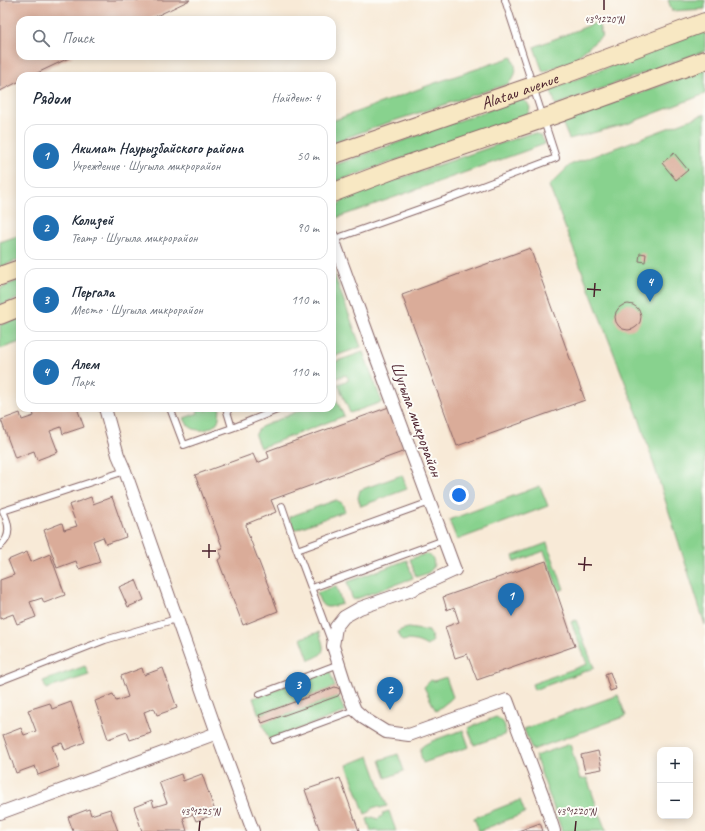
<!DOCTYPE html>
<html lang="ru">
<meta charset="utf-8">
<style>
:root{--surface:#fff;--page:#f6f6f7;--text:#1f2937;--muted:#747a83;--line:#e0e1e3;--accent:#1f6fb2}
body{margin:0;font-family:Caveat,sans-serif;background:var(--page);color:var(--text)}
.controls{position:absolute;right:12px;bottom:12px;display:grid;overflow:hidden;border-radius:8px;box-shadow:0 2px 10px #0003}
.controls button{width:36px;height:36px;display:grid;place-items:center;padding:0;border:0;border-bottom:1px solid var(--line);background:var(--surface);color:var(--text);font:20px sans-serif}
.you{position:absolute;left:459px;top:495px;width:14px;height:14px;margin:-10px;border:3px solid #fff;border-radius:50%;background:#1a73e8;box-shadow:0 0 0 6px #1a73e833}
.badge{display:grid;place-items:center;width:26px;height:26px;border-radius:50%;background:var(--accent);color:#fff;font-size:13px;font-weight:700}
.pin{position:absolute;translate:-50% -33px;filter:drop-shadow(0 1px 2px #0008)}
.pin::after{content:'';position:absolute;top:21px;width:14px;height:12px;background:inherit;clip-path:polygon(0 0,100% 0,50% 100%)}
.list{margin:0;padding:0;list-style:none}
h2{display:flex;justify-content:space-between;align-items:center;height:52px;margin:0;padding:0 16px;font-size:17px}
h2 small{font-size:13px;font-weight:400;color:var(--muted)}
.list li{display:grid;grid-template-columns:26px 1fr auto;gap:12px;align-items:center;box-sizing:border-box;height:64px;margin:0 8px 8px;padding:0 8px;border:1px solid var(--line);border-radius:12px}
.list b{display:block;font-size:15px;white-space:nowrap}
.list p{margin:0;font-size:13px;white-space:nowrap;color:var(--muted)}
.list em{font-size:13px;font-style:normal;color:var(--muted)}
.icon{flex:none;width:22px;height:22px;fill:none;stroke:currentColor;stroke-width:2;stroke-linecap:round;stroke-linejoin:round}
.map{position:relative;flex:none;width:705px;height:831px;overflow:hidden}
.search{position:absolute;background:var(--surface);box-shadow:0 2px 10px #0003;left:16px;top:16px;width:320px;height:44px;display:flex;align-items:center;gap:10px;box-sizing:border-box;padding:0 14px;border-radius:12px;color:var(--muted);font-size:15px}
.panel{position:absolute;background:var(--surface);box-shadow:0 2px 10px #0003;left:16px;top:72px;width:320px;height:340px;border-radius:12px}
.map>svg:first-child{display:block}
</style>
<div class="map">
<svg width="705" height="831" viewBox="0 0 705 831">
<rect width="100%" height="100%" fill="#fdfcf7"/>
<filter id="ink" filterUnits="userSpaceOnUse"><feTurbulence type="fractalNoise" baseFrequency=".025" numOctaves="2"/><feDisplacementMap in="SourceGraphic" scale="8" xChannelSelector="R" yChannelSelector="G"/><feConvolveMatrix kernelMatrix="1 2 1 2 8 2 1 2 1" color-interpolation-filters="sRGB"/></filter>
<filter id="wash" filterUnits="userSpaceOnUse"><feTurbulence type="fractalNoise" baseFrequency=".012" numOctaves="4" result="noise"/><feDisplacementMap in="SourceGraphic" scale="16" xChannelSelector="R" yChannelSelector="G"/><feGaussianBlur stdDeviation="0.9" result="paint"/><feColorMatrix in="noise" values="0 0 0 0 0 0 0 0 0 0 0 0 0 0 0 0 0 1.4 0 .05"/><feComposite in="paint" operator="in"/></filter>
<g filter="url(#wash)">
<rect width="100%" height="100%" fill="#f8ead7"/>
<!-- green -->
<path fill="#88d28e" stroke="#69785c" d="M668,0H705V9L672,11Z
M598,22L602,36L572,61L543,72L534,47Z
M705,30V51L556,105L550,89Z
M512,57C517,70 518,73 508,84L381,125L332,143V121L435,83Z
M705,69V94L627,124L569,139L562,122Z
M520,99C526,101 528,102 530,108L528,114L332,183V166Z
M705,114V625L639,418L549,186L570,165Z
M528,134C538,133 542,134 545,144L336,218C334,208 339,202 347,197Z
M20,235V259L0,267V242Z
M332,269L361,347L332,357V341H333L332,336Z
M20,280V298L0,305V288Z
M20,318V342L0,349V325Z
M363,352L382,402L350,413L338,384L349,380L346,375L336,378L332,363Z
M332,389L336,399L344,416L260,448L255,436L258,430L261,427L305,408H332Z
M197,408H204L205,411L214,408H220C219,412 220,417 218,421C212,431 195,434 187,424C186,422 185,420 184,418L198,413Z
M402,475L407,489L361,506L358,498L360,490Z
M540,486L548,506L457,540L449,520Z
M336,500L342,503L345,511L294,530L289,517Z
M547,543L564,589L559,591L544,551L515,562L513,556Z
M425,554C433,554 436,563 432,569C429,574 421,575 416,577L410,559Z
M407,560L413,578L353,600L347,582Z
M336,586L342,604C327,608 322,611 317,593Z
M576,620L594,668L534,690L532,684L587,664L571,622Z
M408,628L429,631L433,641L427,646C419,641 411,639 402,641L398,632L401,630Z
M319,632C324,648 328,654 309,660L301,638Z
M85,666L89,675L46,689L43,681Z
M329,669L335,687L259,715L253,698Z
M446,677L453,697L450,700L436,711L424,687L431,680L434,681Z
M618,695L626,716L532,750L524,729Z
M338,696L345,712L269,740L262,723Z
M496,717C504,721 507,726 504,735L474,745L468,728Z
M463,730L469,747L423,763C422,759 419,752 421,748C424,742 455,733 463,730Z
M570,744L580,779L587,778L598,810L606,831H562L535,756Z
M398,754L404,771L386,778L380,760Z
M369,756L387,806L380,808C376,805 372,808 370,812L365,814L347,765Z
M520,800L525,813L479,831L474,818Z
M389,811L396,831H371L367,819L373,817L375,818L378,819L382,816L383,813Z"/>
<g id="blocks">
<!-- building -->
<path fill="#daac99" d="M0,0H190L148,20H20V56H73L31,76H20V81L0,91Z
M674,153L688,170L676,180L662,163Z
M530,248L585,400L457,446L402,295Z
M640,253L646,254L645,262L639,261Z
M615 317a13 13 0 1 1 26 0a13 13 0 1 1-26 0Z
M389,407L405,451L271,500L276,512L246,524L247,531L278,611L243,625L218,560L222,557L219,550L223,549L195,475L253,454L257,463L269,458L267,451Z
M32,408H77L84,427L63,434L61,427L50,431L58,452L37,460L34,451L15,458L1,420L20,413L22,420L34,416Z
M91,497L93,504L112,497L126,537L106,544L103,537L93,541L100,562L79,569L76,561L57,568L44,530L62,523L64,530L77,526L69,505Z
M27,552L31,562L50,554L65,595L44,603L42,598L30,602L36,617L17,624L13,614L0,619V580L14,575L8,560Z
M546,561L575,646L477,680L467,654L455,658L445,627L459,622L454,607L447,610L443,597Z
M136,580L144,600L128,607L119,587Z
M142,668L144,675L163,668L177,708L157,715L154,708L144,712L151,733L130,740L127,732L108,739L95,701L113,694L116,701L128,697L121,676Z
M610,672L616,689L610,691L605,674Z
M335,687L340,689V693L338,696L262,723L259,715Z
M71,702L85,742L65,750L62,743L52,746L59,767L38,775L35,766L16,773L3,735L21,728L24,735L36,731L28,710L50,703L52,709Z
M598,751L602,769L585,772L581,755Z
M181,774L183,781L202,774L216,814L196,821L193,814L183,818L187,831H142L134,807L152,800L154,807L167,803L159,782Z
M340,778L359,831H320L305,790Z
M89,809L91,815L110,809L118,831H73L68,817Z
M540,823L543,831H518Z"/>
</g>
</g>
<g filter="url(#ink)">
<use href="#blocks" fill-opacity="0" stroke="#876667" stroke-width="1"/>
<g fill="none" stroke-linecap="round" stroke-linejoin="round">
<defs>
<path id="service" d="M332,240L453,197L556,158L505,0
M170,408L184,445L232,428L282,408
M226,408L232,428
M282,506L297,550
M0,546C12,537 9,523 3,511L125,471
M312,588L444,540
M331,641L297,550L430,502
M0,681L105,640L176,619
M260,694L339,664
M274,740L355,710"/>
<path id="minor" d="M332,236L372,346L455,570L409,591L360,608L344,617L336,627L333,646L348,693L355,710L365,719L386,732L409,735L507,700L543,796L554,831
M105,408L118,455L125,471L217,733L253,831
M0,813L217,733"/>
<g id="secondary">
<path id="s1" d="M332,155L533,86L705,22"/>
<path d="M332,193L395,169L554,115L705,60"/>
<path d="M0,276L20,269"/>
<path d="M0,315L20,307"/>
</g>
</defs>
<!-- service casing -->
<use href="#service" stroke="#876667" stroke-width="8"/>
<!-- minor casing -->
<use href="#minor" stroke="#876667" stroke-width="14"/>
<!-- secondary casing -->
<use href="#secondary" stroke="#876667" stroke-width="20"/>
<!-- service -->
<use href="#service" stroke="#fff" stroke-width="6"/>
<!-- minor -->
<use href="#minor" stroke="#fff" stroke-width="12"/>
<!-- secondary -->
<use href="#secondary" stroke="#f8e8c3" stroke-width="18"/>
</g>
</g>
<!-- ticks -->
<path fill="none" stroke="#4a1f2b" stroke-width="1.5" d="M604,10V0M587,289L601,290M594,297L595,283M202,551H216M209,558V544M578,564L592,565M584,571L585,557M199,831L200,821M575,831L576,821"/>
<g text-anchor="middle" stroke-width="4" stroke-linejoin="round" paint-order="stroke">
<!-- street labels -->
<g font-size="17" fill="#4a1f2b" stroke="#fdfcf7">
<text dy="6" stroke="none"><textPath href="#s1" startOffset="198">Alatau avenue</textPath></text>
<text transform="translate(417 419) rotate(70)" y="6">Шугыла микрорайон</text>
</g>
</g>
<g font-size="10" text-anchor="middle" fill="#4a1f2b" stroke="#fdfcf7" stroke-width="4" stroke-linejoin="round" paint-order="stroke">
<text x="604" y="23">43°12'20"N</text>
<text x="200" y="815">43°12'25"N</text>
<text x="576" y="815">43°12'20"N</text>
</g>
</svg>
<div class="controls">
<button>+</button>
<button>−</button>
</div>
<div class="you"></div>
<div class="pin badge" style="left:511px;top:616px">1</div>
<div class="pin badge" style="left:390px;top:710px">2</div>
<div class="pin badge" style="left:298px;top:705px">3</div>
<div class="pin badge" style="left:650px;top:302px">4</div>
<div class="search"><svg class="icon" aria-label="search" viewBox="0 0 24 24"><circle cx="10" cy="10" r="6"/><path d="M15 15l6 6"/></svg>Поиск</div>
<section class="panel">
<h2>Рядом<small>Найдено: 4</small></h2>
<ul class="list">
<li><span class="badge">1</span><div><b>Акимат Наурызбайского района</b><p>Учреждение · Шугыла микрорайон</p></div><em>50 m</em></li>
<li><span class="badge">2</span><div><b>Колизей</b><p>Театр · Шугыла микрорайон</p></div><em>90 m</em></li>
<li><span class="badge">3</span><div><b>Пергала</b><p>Место · Шугыла микрорайон</p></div><em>110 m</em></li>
<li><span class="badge">4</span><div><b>Алем</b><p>Парк</p></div><em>110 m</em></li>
</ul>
</section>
</div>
